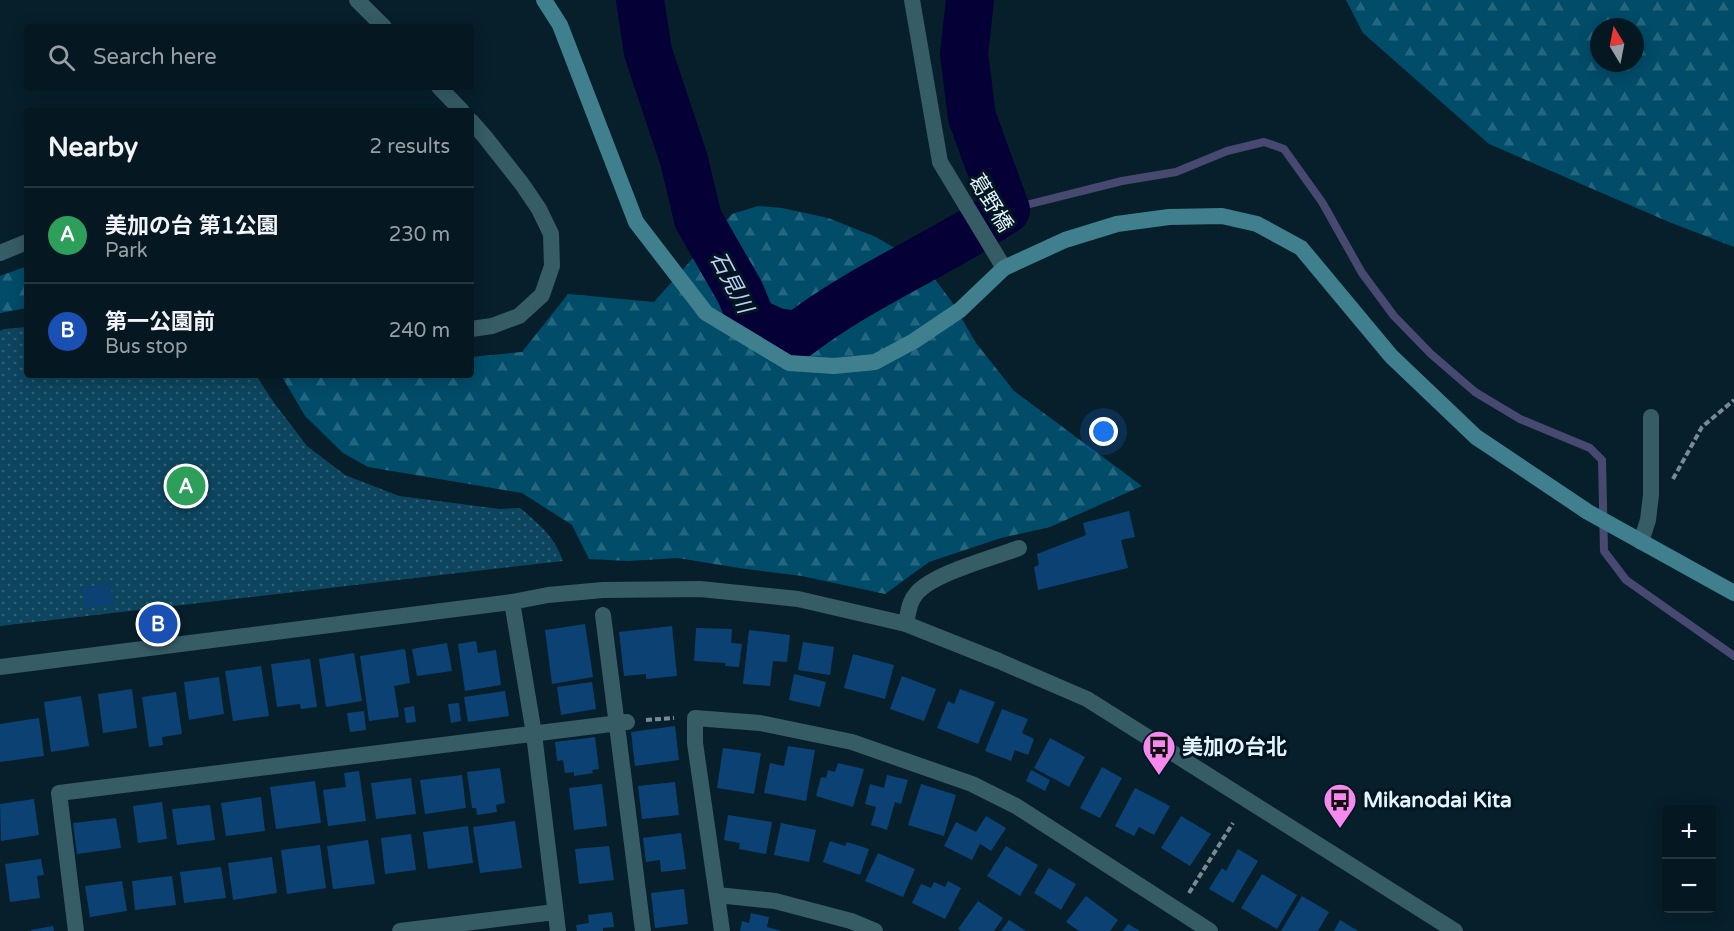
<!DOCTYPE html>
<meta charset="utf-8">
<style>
:root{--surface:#051720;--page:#0e2029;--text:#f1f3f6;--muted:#979fa5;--line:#26363e;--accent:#f589ee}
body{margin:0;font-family:"Varela Round","Noto Sans JP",sans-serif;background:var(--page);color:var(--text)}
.controls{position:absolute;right:18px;bottom:18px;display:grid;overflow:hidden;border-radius:6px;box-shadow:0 3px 15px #0003}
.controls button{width:54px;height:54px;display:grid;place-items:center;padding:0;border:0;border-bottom:2px solid var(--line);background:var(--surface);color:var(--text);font:30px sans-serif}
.compass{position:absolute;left:1590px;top:18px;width:54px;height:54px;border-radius:50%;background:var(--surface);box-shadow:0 3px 15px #0003;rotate:350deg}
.you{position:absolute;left:1104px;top:432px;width:21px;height:21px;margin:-15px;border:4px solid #fff;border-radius:50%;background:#1a73e8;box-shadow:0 0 0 9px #1a73e833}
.badge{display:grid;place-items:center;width:39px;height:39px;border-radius:50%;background:var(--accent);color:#fff;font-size:20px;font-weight:700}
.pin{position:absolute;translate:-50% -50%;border:3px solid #fff;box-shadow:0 2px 6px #0006}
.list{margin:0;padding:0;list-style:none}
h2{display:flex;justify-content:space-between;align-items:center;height:78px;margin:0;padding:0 24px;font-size:26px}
h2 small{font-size:20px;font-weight:400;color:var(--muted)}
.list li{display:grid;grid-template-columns:39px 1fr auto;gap:18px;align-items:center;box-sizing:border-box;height:96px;padding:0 24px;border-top:2px solid var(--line)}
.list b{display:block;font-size:22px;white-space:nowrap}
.list p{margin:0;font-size:20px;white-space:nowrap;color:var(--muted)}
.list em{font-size:20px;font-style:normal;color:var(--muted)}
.icon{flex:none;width:33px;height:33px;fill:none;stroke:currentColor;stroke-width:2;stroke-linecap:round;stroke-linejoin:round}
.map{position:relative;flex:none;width:1734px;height:931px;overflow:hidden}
.search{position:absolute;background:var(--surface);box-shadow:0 3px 15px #0003;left:24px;top:24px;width:450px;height:66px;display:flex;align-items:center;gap:15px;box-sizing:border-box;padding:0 21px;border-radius:6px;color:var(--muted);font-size:22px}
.panel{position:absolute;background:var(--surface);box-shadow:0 3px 15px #0003;left:24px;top:108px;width:450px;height:270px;border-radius:6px}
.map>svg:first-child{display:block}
</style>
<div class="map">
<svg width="1734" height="931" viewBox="0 0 1734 931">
<defs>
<pattern id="forest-firs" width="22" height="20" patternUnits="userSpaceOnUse" patternTransform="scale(1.5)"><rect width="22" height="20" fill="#004c69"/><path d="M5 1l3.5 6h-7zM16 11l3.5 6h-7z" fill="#25667f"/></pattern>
<pattern id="park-dots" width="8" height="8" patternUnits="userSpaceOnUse" patternTransform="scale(1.5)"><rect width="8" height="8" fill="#0d455e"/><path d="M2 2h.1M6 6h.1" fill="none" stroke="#306076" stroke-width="1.8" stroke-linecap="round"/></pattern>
</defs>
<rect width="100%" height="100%" fill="#071f2b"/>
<!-- forest -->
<path fill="url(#forest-firs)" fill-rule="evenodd" d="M1346,0H1734V247L1669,222L1489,144L1363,33ZM1599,27H1635V63H1599Z
M758,206L782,208L828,218L876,237L925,266L952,302L976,343L1014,391L1142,486L1050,527L1001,538L929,562L885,594L802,576L739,568L678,558L628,561L589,559L572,525L522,493L368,467L343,453L305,416L281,375H471V357L522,352L568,294L654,302L732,214Z
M27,266V308L0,313V276Z"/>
<!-- park -->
<path fill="url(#park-dots)" d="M27,327V375H256L272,400L307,446L345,475L399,496L500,509L520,508C540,525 554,536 563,561L0,626V331L4,329Z"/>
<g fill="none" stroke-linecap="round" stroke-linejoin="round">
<!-- stream -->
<path stroke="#484971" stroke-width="8" d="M1006,210L1122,181L1176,172L1227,151L1264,142L1284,149L1322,202L1362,273L1394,316L1431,354L1475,392L1520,419L1590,448L1602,460L1604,551L1626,580L1734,656"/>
<!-- river -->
<path stroke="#050036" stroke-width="48" d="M640,0L648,52L684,160L698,219L740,292L752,321L776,332L798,335C849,296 907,269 962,237C977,229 991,219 1006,210L972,117L964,54L970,0"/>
</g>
<!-- building -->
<path fill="#0c4174" d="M1129,511L1135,537L1121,540L1128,568L1038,590L1034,567L1039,565L1037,554L1086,535L1083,523Z
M110,583L114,604L85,608L82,588Z
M585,624L593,677L552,684L545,630Z
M672,626L677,676L646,679V674L624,676L619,632Z
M696,628L732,629L731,643L742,644L739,667L725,666L726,663L694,661Z
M749,630L790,635L787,662L773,661L770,686L743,684Z
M476,641L478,653L496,650L501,685L465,691L458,644Z
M803,642L834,647L830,675L798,670Z
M447,643L452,671L417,676L412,649Z
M405,649L410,683L394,686L399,717L369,721L360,656Z
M354,653L362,701L326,707L319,659Z
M853,654L894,665L885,699L844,688Z
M310,659L317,707L301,709L300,704L277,707L271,664Z
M261,666L269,716L233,721L225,671Z
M794,674L826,682L820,707L789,700Z
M902,676L936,689L924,721L890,709Z
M219,677L224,714L189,720L184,682Z
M592,682L596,709L561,715L557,687Z
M132,689L137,728L103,733L98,694Z
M960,689L995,702L978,744L937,728L948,701L954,704Z
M505,691L509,716L468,722L464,697Z
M176,692L182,734L162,737L163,745L149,747L142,697Z
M81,696L89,746L51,752L44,702Z
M459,703L461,721L451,723L448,704Z
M414,706L416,722L406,723L404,708Z
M1002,709L1028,719L1022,733L1034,739L1028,755L1015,750L1011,761L985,751Z
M364,711L366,730L350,732L347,713Z
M39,718L44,756L0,762V724Z
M675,726L679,760L635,766L631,732Z
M595,737L599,769L592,770L593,773L574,776V772L565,773L563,760L557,761L555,742Z
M1050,738L1085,757L1069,787L1034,768Z
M788,746L815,750L806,801L764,793L770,763L784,766Z
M723,748L761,753L754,794L717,788Z
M838,763L864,769L853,807L816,796L821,777L826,778L828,770L835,772Z
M1102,767L1122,778L1100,818L1080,808Z
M500,768L505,803L496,805L497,812L477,815L476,808H472L467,772Z
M1031,770L1050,780L1045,791L1026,781Z
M359,771L366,821L328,826L323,790L346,787L344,773Z
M462,775L466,808L425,814L420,780Z
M887,775L908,780L901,804L895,802L887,830L871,825L876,807L865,804L870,784L884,788Z
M411,778L416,814L376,819L371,783Z
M315,781L321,823L276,829L270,787Z
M675,782L679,815L642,819L638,786Z
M602,784L607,826L574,830L569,788Z
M921,784L956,795L944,836L908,825Z
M1135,788L1170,806L1154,835L1139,827L1134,836L1115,826Z
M261,797L265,831L226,836L221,803Z
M34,799L39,835L1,841L0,804Z
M162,802L167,839L138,843L133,806Z
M210,805L215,840L177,845L172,809Z
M728,815L772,822L766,854L739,849L740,843L724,840Z
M986,816L1006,828L991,851L980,844L972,860L944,846L956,822L976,832Z
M1181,816L1211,834L1190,866L1161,848Z
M116,818L121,848L77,854L73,823Z
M515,821L522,868L480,873L473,827Z
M781,823L816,830L809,862L774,855Z
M468,826L473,863L428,869L423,832Z
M681,833L686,869L661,872L660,860L646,862L643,838Z
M411,834L416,870L385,874L381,838Z
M368,840L375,884L333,889L327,846Z
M830,841L845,846L847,842L869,849L860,875L823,862Z
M320,845L326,888L287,894L281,850Z
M609,846L614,880L579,884L575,849Z
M1006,846L1038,865L1020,896L987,876Z
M1238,849L1258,861L1233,903L1209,889L1222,868L1226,871Z
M878,853L915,869L903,897L865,881Z
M272,857L277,893L233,900L228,863Z
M41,859L44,875L37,876L40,898L10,902L5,864Z
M221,867L226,898L184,903L180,872Z
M1049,868L1076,884L1061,910L1034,893Z
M1262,874L1297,895L1277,929L1241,908Z
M172,876L176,905L135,910L132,881Z
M122,881L127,911L90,917L85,886Z
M948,881L961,888L945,919L912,903L921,884L931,888L934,882L945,887Z
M684,889L688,924L655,928L651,893Z
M1086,896L1118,920L1110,931H1079L1066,922Z
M1302,896L1329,912L1318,931H1281Z
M978,901L1003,918L994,931H961L958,929Z
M612,912L614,927L603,928V931H577L576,925L589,923L588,915Z
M751,913L769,917L767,927L782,931H740L742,921L749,923Z
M1009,920L1026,931H1001Z
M1340,920L1358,931H1334Z
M1128,924L1140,931H1123Z
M53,926L54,931H31V930Z"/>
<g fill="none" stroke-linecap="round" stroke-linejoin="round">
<!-- path -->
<path stroke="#778a95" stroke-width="4" stroke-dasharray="6 3" stroke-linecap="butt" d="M1673,479L1702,427L1734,400
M646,720L674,718
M1189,893L1233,823"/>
<!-- minor -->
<path stroke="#365c65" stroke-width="16" d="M912,0L940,162L1004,268
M1641,542L1648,520L1651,495V417
M512,602L534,734L558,931
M603,615L643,931
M906,624C908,613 909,602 916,594C933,573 993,558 1019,548
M717,895L775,901L851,921L875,931
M76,931L59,793L627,722
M400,931L555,912
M722,931L695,743V718L760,723L852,742L972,784L1016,806L1210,931"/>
<!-- tertiary -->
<path stroke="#365c65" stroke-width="16" d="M357,0L384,27
M439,87L462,111
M471,121L485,137L522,184L539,209L551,234L552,266L542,295L519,316L492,326L471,329
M0,253L27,242
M0,667L512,602L548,595L603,590L700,589L798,599L906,624L999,661L1087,699L1455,931"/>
<!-- secondary -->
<path stroke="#40808e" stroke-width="16" d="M544,0L560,25L636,222L706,313L789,363L834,366L875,362L914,341L960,310L1004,268L1065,240L1117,224L1169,217L1222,216L1257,224L1301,248L1391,356L1476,437L1588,512L1734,593"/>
</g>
<!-- icons -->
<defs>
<symbol id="bus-pin" viewBox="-11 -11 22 30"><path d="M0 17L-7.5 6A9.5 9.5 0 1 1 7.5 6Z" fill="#f589ee" stroke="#011621"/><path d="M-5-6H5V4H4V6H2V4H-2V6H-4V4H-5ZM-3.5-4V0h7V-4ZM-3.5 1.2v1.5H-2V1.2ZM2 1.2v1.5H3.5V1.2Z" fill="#111"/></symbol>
</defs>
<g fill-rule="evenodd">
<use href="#bus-pin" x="1140" y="728" width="38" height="52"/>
<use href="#bus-pin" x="1321" y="781" width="38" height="52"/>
</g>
<g text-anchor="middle" stroke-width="6" stroke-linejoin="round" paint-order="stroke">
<!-- street labels -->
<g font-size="21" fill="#e5f3fc" stroke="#011621">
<text transform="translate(991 203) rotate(59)" y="7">葛野橋</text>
</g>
<!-- poi labels -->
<g font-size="21" font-weight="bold" fill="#e5f3fc" stroke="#011621" text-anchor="start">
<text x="1182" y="754">美加の台北</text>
<text x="1363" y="807">Mikanodai Kita</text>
</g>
<!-- water labels -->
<g font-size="22" font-style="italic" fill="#c3cef3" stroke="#011621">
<text transform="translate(732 282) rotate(62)" y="8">石見川</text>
</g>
</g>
</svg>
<div class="controls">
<button>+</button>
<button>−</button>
</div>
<svg class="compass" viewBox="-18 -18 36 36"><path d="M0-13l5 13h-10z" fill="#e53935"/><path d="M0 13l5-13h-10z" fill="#979fa5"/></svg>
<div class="you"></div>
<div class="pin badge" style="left:186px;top:486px;background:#2e9e5b">A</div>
<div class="pin badge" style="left:158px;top:624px;background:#1a4fb4">B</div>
<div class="search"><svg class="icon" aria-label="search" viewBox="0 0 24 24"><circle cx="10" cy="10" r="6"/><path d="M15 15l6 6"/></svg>Search here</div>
<section class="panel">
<h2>Nearby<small>2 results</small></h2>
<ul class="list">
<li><span class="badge" style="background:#2e9e5b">A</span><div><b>美加の台 第1公園</b><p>Park</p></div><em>230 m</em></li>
<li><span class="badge" style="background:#1a4fb4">B</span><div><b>第一公園前</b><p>Bus stop</p></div><em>240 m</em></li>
</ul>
</section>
</div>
